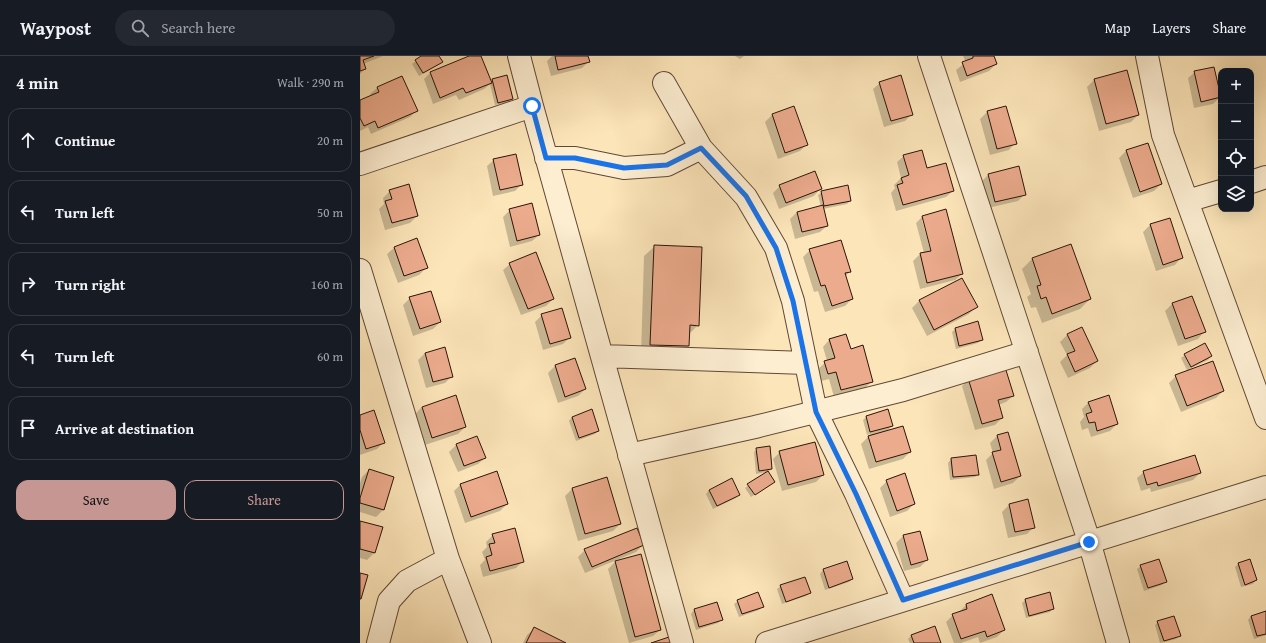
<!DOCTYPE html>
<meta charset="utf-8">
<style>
:root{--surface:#171b24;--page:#242831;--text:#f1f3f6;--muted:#9ea1a6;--line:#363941;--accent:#c59692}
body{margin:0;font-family:"Gentium Book Plus",serif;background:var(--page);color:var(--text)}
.controls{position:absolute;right:12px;top:12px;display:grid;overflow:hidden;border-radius:8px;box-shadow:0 4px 16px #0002}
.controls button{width:36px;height:36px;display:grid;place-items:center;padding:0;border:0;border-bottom:1px solid var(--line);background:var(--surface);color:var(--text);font:20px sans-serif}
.stop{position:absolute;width:12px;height:12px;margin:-9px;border:3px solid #1a73e8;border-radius:50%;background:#fff}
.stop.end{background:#1a73e8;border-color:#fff;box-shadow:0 1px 4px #0008}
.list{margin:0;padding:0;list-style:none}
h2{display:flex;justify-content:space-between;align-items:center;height:52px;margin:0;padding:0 16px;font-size:17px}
h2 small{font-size:13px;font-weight:400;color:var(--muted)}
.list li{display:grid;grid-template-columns:26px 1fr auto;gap:12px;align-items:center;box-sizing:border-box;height:64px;margin:0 8px 8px;padding:0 8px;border:1px solid var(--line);border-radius:12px}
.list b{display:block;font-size:15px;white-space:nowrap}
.list em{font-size:13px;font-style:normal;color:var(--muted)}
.actions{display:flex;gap:8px;padding:12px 16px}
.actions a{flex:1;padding:9px 0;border:1px solid var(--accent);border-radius:12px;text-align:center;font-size:14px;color:var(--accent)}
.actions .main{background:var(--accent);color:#111}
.icon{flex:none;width:22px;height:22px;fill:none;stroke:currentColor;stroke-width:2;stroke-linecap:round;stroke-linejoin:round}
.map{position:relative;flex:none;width:906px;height:587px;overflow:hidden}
header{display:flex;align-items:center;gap:24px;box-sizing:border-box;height:56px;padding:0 20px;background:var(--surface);border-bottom:1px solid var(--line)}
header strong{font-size:19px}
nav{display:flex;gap:22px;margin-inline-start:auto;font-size:14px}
.search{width:280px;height:36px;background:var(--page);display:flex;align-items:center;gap:10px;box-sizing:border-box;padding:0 14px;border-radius:22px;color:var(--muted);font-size:15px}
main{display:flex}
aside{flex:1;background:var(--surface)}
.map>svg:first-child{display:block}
</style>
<header>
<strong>Waypost</strong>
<div class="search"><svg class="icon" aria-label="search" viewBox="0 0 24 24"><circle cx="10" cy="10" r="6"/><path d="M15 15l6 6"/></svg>Search here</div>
<nav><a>Map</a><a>Layers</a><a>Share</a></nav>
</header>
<main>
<aside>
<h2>4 min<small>Walk · 290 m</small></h2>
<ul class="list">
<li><svg class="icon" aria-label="ahead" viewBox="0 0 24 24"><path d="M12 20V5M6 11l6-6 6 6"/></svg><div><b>Continue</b></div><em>20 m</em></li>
<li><svg class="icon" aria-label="left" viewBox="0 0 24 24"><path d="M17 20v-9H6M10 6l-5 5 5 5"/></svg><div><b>Turn left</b></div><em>50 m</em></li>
<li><svg class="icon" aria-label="right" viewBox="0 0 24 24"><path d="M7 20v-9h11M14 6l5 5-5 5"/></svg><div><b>Turn right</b></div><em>160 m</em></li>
<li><svg class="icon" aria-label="left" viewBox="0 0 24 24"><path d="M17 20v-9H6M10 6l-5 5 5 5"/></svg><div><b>Turn left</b></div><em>60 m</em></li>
<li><svg class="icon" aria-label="arrive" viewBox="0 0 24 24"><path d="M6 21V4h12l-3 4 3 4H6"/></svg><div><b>Arrive at destination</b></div></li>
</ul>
<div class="actions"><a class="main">Save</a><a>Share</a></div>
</aside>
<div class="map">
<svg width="906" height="587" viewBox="0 0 906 587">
<rect width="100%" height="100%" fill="#fce5b9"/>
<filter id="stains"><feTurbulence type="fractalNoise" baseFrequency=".005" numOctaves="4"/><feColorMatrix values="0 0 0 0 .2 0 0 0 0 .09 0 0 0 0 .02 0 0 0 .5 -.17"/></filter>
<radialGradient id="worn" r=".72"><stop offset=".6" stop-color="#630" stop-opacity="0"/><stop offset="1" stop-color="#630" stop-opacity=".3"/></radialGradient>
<!-- shadow -->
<path fill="#0003" fill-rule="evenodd" d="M0,0H23L3,8L5,13L0,18Z
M63,0H78L81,6L78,9L59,20L52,8Z
M111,0H120L131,26L133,24L152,43L149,46L135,49L130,28L124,33L99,44L96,39L73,48L64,23L71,16Z
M192,0H227L229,5L222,12L191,20L187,5Z
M375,0H384L380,3Z
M603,0H633L636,8L629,15L600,26L596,14L606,6Z
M766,15L778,59L771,66L739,75L727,31L734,24Z
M835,16L860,41L853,48L834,52L828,22Z
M42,21L57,54L50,61L11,78L8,71L0,75V45L11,40L10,38L17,32Z
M520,27L552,58L545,65L524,71L513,33Z
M646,51L655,87L649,94L630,99L620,63L627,56Z
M412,59L447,88L440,95L418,103L405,66Z
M787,88L801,128L794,135L773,142L759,102L766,95Z
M544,100L566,113L593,135L586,141L536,155L531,137L535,132L534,129L541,122L537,106Z
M134,104L162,128L155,135L133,140L127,110Z
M628,119L665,138L658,145L628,152L622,125Z
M420,130L460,133L454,140L419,153L413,137Z
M30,135L57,160L50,167L25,174L19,153L24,148L23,142Z
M462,136L490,145L487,148L463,153L467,170L460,176L435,183L430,163L437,156L461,151L458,139Z
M150,154L179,179L172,185L150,191L143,161Z
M563,160L602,218L595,224L560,233L553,205L560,198L564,197L556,167ZM562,164H565L574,199L572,200Z
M790,169L821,202L815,209L796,215L783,176Z
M710,189L730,243L720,253L682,267L676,251L671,252L667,241L671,238L662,213L672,203Z
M295,190L338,269L328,279V290L318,300L281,299L284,200Z
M34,192L66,212L59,219L38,227L27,198Z
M450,194L490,215L485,221L492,243L485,250L465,256L458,235L454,236L443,201Z
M150,208L193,243L186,250L161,259L143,214Z
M601,223L616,251L609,258L567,280L552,252L559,245Z
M50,242L80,266L73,273L53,280L43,249Z
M812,248L844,276L838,283L818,290L805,255Z
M182,259L210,281L203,288L183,294L175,266Z
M617,267L622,284L618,287L596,293L592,276L595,273Z
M707,279L737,305L730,312L708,322L700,306L707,299L700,286Z
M469,284L490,294L512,325L505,332L474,341L469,323L461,325L458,313L467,305L463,291Z
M65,297L92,320L85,327L66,332L58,304Z
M825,299L851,300L848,304L827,314L821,302Z
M195,310L225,333L218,340L198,347L188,317Z
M816,320L863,335L856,342L821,356L809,327Z
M609,323L653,340L646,346L638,349L642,362L635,369L615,374L602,330Z
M95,341L105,371L98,378L65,389L55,358L62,351Z
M729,346L757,368L750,375L731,381L728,372L722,374L720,366L724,361L722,353Z
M232,355L238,375L235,378L216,385L209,365L212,361Z
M527,355L532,370L526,376L550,396L543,403L509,413L501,388L511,378L507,379L503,364L506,361Z
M0,360L24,386L17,393L0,399Z
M648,377L660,420L653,427L634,433L626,404L633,397L630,387L637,380Z
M117,381L125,402L118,408L98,416L89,396L96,389Z
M397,393L411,413L408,416L414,426L391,441L385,432L407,416L396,418L394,396Z
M420,396L463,419L456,426L422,435L413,403Z
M616,400L618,418L615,421L590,424L588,407L591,403Z
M9,414L33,421L23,454L16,461L0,456V427L2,421Z
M784,416L840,417L833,424L791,436L790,432L781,435L777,422Z
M247,423L260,468L253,475L218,485L205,440L212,433Z
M527,425L554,448L547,455L530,461L520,432Z
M101,428L147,448L140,455L105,467L94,435Z
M349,434L379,438L376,442L353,453L346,438Z
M667,444L674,471L667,478L648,482L642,456L649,449Z
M0,466L14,497L7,504L0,502Z
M133,479L163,505L156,512L123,521L120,509L125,504L122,496L127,491L126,486Z
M543,480L567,504L560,511L544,515L536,487Z
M283,489L276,496L225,517L218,501L225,494Z
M890,504L896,524L893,528L881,531L875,511L878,508Z
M255,506L300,574L293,580L269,587L248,513Z
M486,506L492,523L489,526L465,534L460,518L463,514Z
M781,510L805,526L802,529L784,535L777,513Z
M421,530L450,537L446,540L422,548L417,533Z
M689,538L693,552L690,556L666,562L662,547L665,544Z
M378,545L403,550L399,554L379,561L374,548Z
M356,548L361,564L358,567L336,574L331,558L334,554Z
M606,549L644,574L637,581L620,587L618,581L601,587H594L586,566L593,559L600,557L599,556Z
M906,556V579L894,583L888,564L891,560Z
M798,566L819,580L816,583L800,587L795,569Z
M174,573L204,587H163L167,579Z
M551,580L580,587H550L548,583Z"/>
<!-- building -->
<path fill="#ecab8d" stroke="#2c1408" d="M0,0H14L3,4L6,13L0,15Z
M61,0H79L83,6L63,17L55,4Z
M109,0H121L132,27L106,37L103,32L80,42L70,16Z
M195,0H228L230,6L198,14Z
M613,0H634L637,8L607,20L602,6L613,2Z
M854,11L861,41L841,46L834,15Z
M767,14L779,59L746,68L734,23Z
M147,19L153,43L138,47L132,23Z
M541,19L553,59L531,65L519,26Z
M42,20L58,55L18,72L15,65L4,70L0,62V44L19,36L17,31Z
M434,50L448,89L425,97L412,58Z
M646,50L657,88L637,93L627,55Z
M788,87L802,128L780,136L766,94Z
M562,94L567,112L586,107L594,135L543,149L537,129L543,127L541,122L549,119L543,99Z
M156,98L163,129L140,134L133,103Z
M659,110L666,139L635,146L628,118Z
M455,115L462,133L426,147L419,129Z
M49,128L58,160L32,167L25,145L32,143L29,134Z
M488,129L491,145L464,150L461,135Z
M172,147L180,179L157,185L149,153Z
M463,149L468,170L442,176L437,156Z
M586,153L603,218L567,227L560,197L571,195L562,160Z
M810,162L823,202L803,209L790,168Z
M57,182L68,212L44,220L34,191Z
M481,184L491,216L485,217L493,243L472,250L465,229L461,230L449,193Z
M711,188L731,243L692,258L686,241L681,243L677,230L681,229L672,202Z
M294,189L342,191L339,270L330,269L329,290L290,289Z
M176,196L194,243L168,253L149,207Z
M602,222L618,251L574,274L559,244Z
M71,235L81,266L60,273L49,241Z
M832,240L846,276L825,283L812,247Z
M202,252L211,282L190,288L181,258Z
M618,265L623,284L599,290L595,272Z
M722,271L738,305L715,316L707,298L715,295L707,278Z
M486,278L491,293L503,289L513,326L481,334L476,316L468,318L464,305L475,302L469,283Z
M845,287L852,300L831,311L824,298Z
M85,291L93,321L73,326L65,297Z
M215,302L226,333L205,341L195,309Z
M853,305L864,335L827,350L815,319Z
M645,311L654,340L638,344L643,362L622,368L608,322Z
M96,339L106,371L72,382L62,351Z
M749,339L758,368L737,375L735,366L729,367L726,358L732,356L728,346Z
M232,353L239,375L219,382L212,361Z
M528,353L533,370L510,376L506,360Z
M14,354L25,387L6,393L0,374V359Z
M543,370L551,396L516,406L508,380Z
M648,376L661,420L641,426L632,396L641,394L637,379Z
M117,380L126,402L104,410L96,388Z
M455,386L464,419L428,429L419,395Z
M410,390L412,413L399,415L396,392Z
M616,399L619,419L593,421L591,402Z
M835,399L841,417L798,430L797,426L787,429L783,415Z
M9,413L34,421L24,454L0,447V442Z
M137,415L148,448L111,461L100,428Z
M408,415L415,426L395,439L387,428Z
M545,417L555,448L537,455L526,424Z
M247,421L261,468L225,478L212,432Z
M372,422L380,439L357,450L349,434Z
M668,443L675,472L655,476L649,448Z
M0,465L23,471L15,497L0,493Z
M155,472L164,506L130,515L126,501L132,499L129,488L135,487L132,478Z
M277,472L284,489L232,511L224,493Z
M560,475L568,504L551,509L543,479Z
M281,498L301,574L275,581L255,505Z
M799,503L807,526L788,532L780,509Z
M890,503L897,524L885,529L878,507Z
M487,505L493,523L469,532L463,513Z
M0,517L8,519L1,543H0Z
M445,521L451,537L426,546L420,529Z
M398,536L404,551L382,558L377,544Z
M690,536L694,553L669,560L665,543Z
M632,538L645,574L627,581L625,575L601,583L592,558L607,553L606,548Z
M357,546L363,564L339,571L334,553Z
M906,555V578L897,580L891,560Z
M814,560L821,580L804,585L797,565Z
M575,570L581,587H554L551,579Z
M174,571L206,587H166Z
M312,580L315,587H291Z"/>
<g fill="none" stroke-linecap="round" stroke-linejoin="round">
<defs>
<path id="minor" d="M159,0L172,50L322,587
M569,0L729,485L758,587
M787,0L803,79L906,362
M304,27L341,92L386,141L416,192L433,245L456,356L496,438L543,544
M186,102H215L264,112L307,109L341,92
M0,108L172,50
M891,126L906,121
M827,145L861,135
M0,214L88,503L120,587
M242,300L446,307
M269,399L395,371L543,334L667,296
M18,587L29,545L47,525L88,503
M407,587L906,431"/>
</defs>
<!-- minor casing -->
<use href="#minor" stroke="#604834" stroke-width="24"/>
<!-- minor -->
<use href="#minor" stroke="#fdeed2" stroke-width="22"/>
</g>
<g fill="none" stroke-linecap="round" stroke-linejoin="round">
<!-- route -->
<path stroke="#1a73e8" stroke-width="5" d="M172,50L186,102H215L264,112L307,109L341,92L386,140L416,192L433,245L456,356L496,438L543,544L729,486"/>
</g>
<rect width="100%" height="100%" filter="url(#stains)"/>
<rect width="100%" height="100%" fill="url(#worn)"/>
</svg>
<div class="controls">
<button>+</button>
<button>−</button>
<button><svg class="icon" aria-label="locate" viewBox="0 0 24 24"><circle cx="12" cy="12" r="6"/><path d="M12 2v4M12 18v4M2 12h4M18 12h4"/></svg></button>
<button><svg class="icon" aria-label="layers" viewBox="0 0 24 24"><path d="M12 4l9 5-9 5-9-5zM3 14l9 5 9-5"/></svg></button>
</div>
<div class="stop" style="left:172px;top:50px"></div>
<div class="stop end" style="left:729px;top:486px"></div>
</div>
</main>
